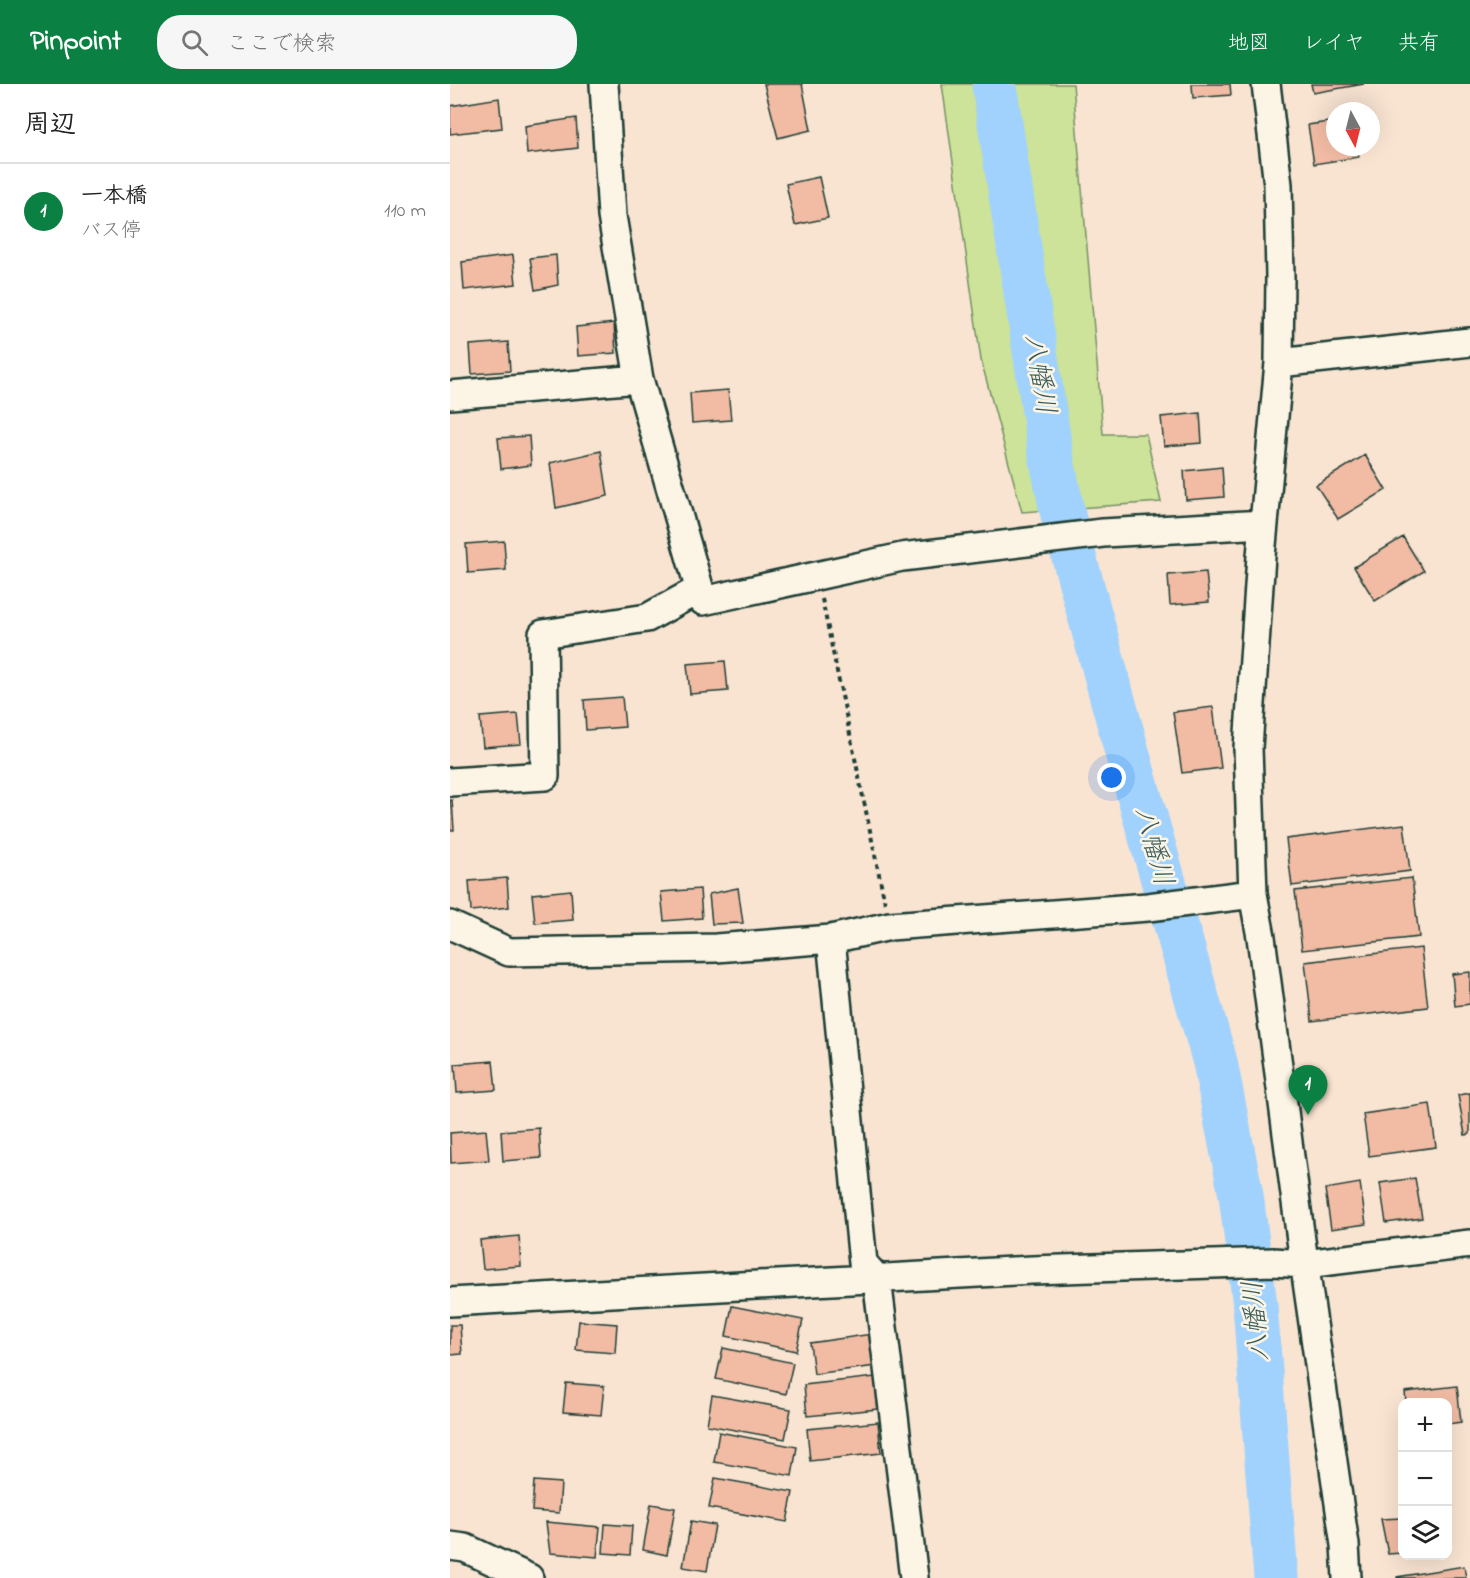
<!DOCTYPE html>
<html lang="ja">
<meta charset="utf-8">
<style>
:root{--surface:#fff;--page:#f6f6f6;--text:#222;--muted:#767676;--line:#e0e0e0;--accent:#0b8043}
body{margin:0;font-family:"Indie Flower","Klee One",sans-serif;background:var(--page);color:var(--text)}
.controls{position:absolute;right:18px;bottom:18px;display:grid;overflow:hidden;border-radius:12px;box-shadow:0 6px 24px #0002}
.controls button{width:54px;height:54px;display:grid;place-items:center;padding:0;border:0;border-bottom:2px solid var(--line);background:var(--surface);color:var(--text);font:30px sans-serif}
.compass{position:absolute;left:876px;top:18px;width:54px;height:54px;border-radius:50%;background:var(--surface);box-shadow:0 6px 24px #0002;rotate:173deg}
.you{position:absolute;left:662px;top:694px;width:21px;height:21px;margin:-15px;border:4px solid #fff;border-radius:50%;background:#1a73e8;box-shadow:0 0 0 9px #1a73e833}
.badge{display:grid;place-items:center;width:39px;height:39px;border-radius:50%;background:var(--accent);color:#fff;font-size:20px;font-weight:700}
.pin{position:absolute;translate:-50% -50px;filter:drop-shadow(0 2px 3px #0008)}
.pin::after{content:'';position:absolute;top:32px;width:21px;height:18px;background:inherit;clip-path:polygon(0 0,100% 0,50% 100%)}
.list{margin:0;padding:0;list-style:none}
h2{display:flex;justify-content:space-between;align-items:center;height:78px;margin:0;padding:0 24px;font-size:26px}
h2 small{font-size:20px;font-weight:400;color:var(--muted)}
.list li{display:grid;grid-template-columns:39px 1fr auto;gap:18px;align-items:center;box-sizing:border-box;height:96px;padding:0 24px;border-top:2px solid var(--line)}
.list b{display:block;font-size:22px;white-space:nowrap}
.list p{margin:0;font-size:20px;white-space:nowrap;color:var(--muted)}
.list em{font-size:20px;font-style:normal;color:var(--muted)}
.icon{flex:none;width:33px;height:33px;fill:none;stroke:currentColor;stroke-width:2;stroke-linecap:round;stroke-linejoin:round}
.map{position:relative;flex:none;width:1020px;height:1494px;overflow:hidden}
header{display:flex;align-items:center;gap:36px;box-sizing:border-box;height:84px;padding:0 30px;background:var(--accent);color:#fff}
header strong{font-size:28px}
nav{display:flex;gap:33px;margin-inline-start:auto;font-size:21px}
.search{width:420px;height:54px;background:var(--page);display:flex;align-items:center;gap:15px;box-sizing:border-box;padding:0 21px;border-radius:24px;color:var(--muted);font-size:22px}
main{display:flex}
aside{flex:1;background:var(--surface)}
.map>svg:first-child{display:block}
</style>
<header>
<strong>Pinpoint</strong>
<div class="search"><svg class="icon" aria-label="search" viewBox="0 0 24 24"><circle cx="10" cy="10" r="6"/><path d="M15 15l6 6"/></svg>ここで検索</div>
<nav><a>地図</a><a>レイヤ</a><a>共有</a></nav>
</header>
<main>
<aside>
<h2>周辺<small></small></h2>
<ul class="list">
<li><span class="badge">1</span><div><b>一本橋</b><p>バス停</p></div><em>110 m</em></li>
</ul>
</aside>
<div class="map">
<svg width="1020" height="1494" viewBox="0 0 1020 1494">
<rect width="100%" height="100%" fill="#f9e4d2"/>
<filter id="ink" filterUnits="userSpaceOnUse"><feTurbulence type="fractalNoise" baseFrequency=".0167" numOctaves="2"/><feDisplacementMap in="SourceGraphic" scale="12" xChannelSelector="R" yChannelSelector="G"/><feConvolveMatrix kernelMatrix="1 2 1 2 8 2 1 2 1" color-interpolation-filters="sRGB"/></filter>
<g filter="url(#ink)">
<!-- green -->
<path fill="#cce399" stroke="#769066" stroke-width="1.5" d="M492,0H623L653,350H696L711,418L572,428L531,276Z"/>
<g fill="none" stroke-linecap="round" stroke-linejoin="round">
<!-- river -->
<path stroke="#a0d2fd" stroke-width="45" d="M544,0L601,372L614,436L683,690L765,978L791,1111L805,1221L826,1494"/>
</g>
<!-- building -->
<path fill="#f1bba4" stroke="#1f3d34" stroke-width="1.5" d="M314,0H352L361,46L328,54Z
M742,0H780L781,11L743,14Z
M861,0H914L863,9Z
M49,14L52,44L0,50V22Z
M126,34L128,64L77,70L75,42Z
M885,37V63H907L909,73L864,80L858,41Z
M369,93L378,134L345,141L336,100Z
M63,171L66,200L14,206L12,178Z
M106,171L108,201L85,206L80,174Z
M164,239L166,269L128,272L126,243Z
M58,258L60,287L22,290L20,261Z
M278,306L281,336L242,339L240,309Z
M750,329L752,359L714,362L711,333Z
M79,352L81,381L51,385L48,354Z
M151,367L158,412L106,424L100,379Z
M915,371L936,406L888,435L866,401Z
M772,383L774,413L736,416L734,387Z
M953,453L974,487L925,517L904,483Z
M54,457L56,486L18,489L16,460Z
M756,488L759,518L720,521L718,491Z
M275,577L278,607L240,610L237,580Z
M172,613L175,643L136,646L134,616Z
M763,623L771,684L732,689L723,628Z
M68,630L71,660L33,663L30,633Z
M0,716H2L4,746H0Z
M954,740L960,787L842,802L836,755Z
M57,794L59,823L21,827L19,797Z
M962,794L969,853L852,866L845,807Z
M288,804L293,839L262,840L259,810Z
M250,805L252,834L214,837L211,808Z
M121,806L123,836L85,839L82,810Z
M971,864L978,923L862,937L855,878Z
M1020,888V920L1005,922L1002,890Z
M43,977L46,1006L7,1009L5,980Z
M1020,1009V1050L1015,1051L1008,1011Z
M980,1020L986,1063L919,1072L913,1030Z
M89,1044L91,1074L53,1077L51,1047Z
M36,1046L39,1076L1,1079L0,1049Z
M965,1094L972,1134L936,1139L930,1099Z
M910,1099L916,1140L881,1145L875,1105Z
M69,1152L71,1182L33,1185L30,1156Z
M282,1222L353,1236L346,1267L276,1252Z
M129,1237L167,1240L165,1269L126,1266Z
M0,1241H10L12,1270L0,1271Z
M422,1250L426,1282L364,1290L360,1259Z
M273,1264L343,1279L336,1310L266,1295Z
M425,1293L428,1325L357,1332L354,1301Z
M116,1299L154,1302L151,1331L113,1328Z
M1007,1302L1011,1338L998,1340V1318H956L955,1308Z
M262,1311L341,1325L335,1355L257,1341Z
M428,1338L431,1369L360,1377L357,1345Z
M269,1348L347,1363L342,1392L264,1378Z
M265,1394L343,1408L337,1438L259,1424Z
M84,1397L111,1399L109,1429L82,1427Z
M201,1420L225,1424L217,1471L193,1466Z
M952,1434V1469L938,1470L931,1435Z
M241,1437L265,1441L257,1487L233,1483Z
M96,1438L150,1443L147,1473L100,1469Z
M155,1440L182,1442L180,1471L153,1469Z
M1014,1482L1016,1494H947V1493Z"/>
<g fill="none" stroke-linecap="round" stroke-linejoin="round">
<defs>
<path id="minor" d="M154,0L162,132L189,295L253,517L452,473L653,449L814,440
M816,0L828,101L830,192L829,279L811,472L798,664L803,810L811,853L851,1156L895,1461L897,1494
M829,279L1020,258
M0,311L189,295
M0,698L95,692L93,550L197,534L248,506
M0,841L59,868L266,864L381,855L440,842L698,823L803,810
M381,855L413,1179L427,1195L464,1494
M0,1218L582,1186L823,1178L855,1180L1020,1160
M0,1462L15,1464L79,1494"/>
</defs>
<!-- minor casing -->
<use href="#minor" stroke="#1f3d34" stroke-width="32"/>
<!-- path -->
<path stroke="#1f3d34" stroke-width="4" stroke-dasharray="4.5 4.5" stroke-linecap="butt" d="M372,515L435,819"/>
<!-- minor -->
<use href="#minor" stroke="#fcf5e5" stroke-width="27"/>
</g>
</g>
<g text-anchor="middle" stroke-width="5" stroke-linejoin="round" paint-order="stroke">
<!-- water labels -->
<g font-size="27" font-style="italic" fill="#395b5c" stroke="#fcf5e5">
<text transform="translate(591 290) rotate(81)" y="9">八幡川</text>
<text transform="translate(705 762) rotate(75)" y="9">八幡川</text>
<text transform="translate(805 1237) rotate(-95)" y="9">八幡川</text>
</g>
</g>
</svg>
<div class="controls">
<button>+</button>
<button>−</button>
<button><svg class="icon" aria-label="layers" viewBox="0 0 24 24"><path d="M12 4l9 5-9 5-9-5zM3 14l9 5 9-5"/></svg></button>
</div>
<svg class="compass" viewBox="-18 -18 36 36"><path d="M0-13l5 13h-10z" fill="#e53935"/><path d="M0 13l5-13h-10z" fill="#767676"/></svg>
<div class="you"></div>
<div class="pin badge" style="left:858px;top:1031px">1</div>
</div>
</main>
